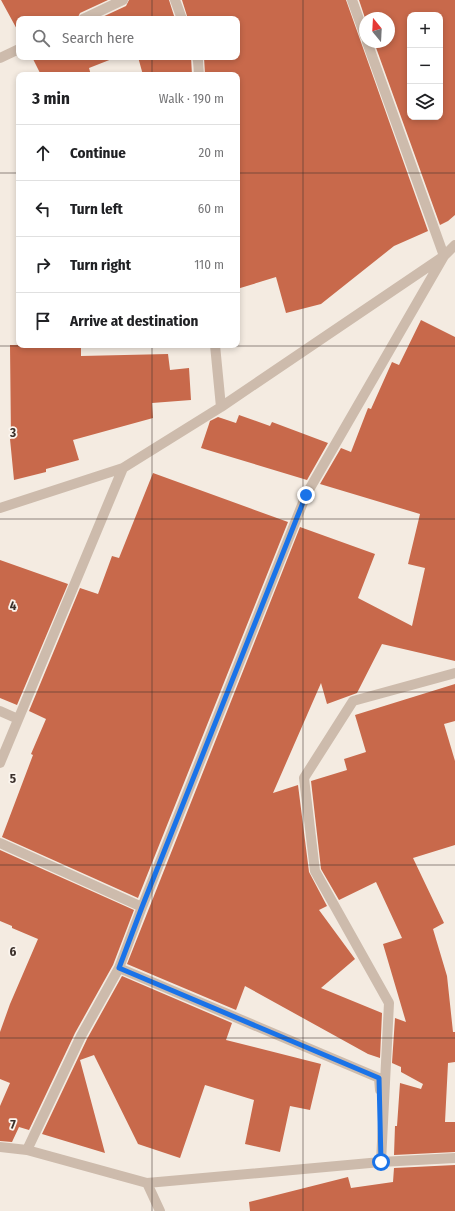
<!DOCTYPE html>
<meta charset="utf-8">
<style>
:root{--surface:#fff;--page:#f2f2f2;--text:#202124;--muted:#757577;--line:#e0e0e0}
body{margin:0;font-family:"Fira Sans Condensed",sans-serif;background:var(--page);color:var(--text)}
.controls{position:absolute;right:12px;top:12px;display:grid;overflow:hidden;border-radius:8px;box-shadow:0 2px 6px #0003}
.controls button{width:36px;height:36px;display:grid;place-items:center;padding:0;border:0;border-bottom:1px solid var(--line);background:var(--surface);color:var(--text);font:20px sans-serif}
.compass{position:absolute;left:359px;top:12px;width:36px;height:36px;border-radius:50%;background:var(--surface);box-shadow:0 2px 6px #0003;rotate:342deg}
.stop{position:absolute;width:12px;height:12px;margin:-9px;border:3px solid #1a73e8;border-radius:50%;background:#fff}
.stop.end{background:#1a73e8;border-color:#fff;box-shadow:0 1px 4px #0008}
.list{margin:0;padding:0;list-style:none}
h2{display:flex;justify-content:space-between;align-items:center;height:52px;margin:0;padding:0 16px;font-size:17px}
h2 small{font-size:13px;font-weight:400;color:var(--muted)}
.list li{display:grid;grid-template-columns:26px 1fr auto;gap:12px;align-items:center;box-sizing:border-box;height:56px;padding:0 16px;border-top:1px solid var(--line)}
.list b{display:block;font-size:15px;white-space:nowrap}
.list em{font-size:13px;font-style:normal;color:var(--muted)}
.icon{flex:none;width:22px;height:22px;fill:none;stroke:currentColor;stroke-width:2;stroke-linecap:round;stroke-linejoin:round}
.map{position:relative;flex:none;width:455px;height:1211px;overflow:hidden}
.search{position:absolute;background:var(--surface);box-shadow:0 2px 6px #0003;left:16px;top:16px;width:224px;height:44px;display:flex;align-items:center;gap:10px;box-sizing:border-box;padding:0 14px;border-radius:8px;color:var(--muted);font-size:15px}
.panel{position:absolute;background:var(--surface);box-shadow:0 2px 6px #0003;left:16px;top:72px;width:224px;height:276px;border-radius:8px}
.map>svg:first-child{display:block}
</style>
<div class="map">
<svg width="455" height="1211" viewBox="0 0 455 1211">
<rect width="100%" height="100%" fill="#f4ebe1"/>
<!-- building -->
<path fill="#c8694b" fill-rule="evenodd" d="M1,0H108L80,13L77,19H19V33Z
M129,0H169L175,19H98L126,6Z
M182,0H346L428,231L394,246L321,304L286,313L276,277L237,289V75H205L204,57H237V19H188Z
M359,0H455V215L448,221L440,225L374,42H389V18H365ZM410,15H440V117H410Z
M32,57H117L89,68L91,75H41Z
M138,57H191L192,75H143Z
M421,320L455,337V661L382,644L357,693L327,704L321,683L273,793L298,785L309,872L327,906L319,910L355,959L321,988L382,1013L380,1058L368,1054L245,986L236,1010L127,964L300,527L375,554L358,598L412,626L425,568L408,564L420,514L320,484L341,448L351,452L368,408L371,409L392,362L399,365Z
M10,345H81V356L168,354L170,370L189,368L191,400L152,403L153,418L73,440L79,460L46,469V472L14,480L10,439H11Z
M239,415L270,426L272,422L328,443L307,480L201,448L210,421L218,417L236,423Z
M153,473L288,522L138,898L2,837L33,755L31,754L46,719L29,711L80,588L98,594L112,556L119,558Z
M0,560L68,584L17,705L0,698Z
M455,684V721L444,724L455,761V845L413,858L444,923L433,929L447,976L453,1032H455V1062L448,1063L445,1122H455V1152L394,1155L395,1126H397L400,1083L421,1089L423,1084L401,1072V1067L392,1063L395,1018L406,1022L383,944L402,938L376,882L339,900L321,869L311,781L347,770L344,759L366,752L355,715Z
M0,850L134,910L113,965L75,1033L29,1130L19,1127L12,1142L0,1141V1106L10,1083L0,1079V1032L10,1004L38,939L12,928V926L0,921Z
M122,976L232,1023L226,1040L321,1064L310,1110L290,1106L280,1152L245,1144L254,1100L205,1085L180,1158L138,1144L94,1055L80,1060L105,1153L42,1134L87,1039Z
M455,1165V1211H250L249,1202L348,1177L351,1188L393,1182L394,1168Z"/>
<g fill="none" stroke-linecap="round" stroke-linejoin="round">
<!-- minor -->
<path stroke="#cdbbac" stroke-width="10" d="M175,0L182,19
M352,0L365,36
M83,19L123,0
M197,57L198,61L199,75
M0,58L19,49
M215,345L221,407
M0,508L123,468L221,407L444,256L455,245
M0,711L18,719
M0,763L123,468
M0,843L142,907
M119,968L379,1078L380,1090
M0,1147L27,1150L147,1183L381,1162L455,1158
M27,1150L81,1036L119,968L142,907L306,495L444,256L367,42
M381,1162L389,1003L315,871L304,778L353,701L455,673
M147,1183L160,1211"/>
</g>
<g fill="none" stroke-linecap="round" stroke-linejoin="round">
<!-- route -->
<path stroke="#1a73e8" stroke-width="5" d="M306,495L142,907L119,968L379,1078L381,1162"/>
</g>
<!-- grid -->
<path fill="none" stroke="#3b302b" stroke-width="1" stroke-opacity="0.55" d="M152,0V19M303,0V1211M152,57V75M0,173H19M237,173H455M152,345V1211M0,346H455M0,519H455M0,692H455M0,865H455M0,1038H455"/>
<g font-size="13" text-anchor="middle" font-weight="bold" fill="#3b302b" stroke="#fbf5ee" stroke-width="3.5" stroke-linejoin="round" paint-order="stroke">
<text x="13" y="437">3</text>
<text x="13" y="610">4</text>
<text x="13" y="783">5</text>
<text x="13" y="956">6</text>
<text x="13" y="1129">7</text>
</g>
</svg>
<div class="controls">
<button>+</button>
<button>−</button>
<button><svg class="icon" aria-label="layers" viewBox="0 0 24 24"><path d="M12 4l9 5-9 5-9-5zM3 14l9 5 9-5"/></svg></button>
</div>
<svg class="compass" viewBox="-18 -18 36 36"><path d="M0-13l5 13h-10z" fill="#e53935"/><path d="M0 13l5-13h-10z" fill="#757577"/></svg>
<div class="stop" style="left:381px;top:1162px"></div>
<div class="stop end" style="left:306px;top:495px"></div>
<div class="search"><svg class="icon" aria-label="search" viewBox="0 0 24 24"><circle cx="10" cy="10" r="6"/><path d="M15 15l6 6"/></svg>Search here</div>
<section class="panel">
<h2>3 min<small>Walk · 190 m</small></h2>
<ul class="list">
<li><svg class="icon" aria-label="ahead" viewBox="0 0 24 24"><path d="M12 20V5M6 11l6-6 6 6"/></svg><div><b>Continue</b></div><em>20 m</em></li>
<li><svg class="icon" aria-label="left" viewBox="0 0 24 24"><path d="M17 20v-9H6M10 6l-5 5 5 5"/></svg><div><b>Turn left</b></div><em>60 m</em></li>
<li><svg class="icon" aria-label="right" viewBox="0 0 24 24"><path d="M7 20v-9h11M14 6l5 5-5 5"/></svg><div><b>Turn right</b></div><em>110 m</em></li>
<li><svg class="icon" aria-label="arrive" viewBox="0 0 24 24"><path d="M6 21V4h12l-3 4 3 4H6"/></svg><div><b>Arrive at destination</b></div></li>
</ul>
</section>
</div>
